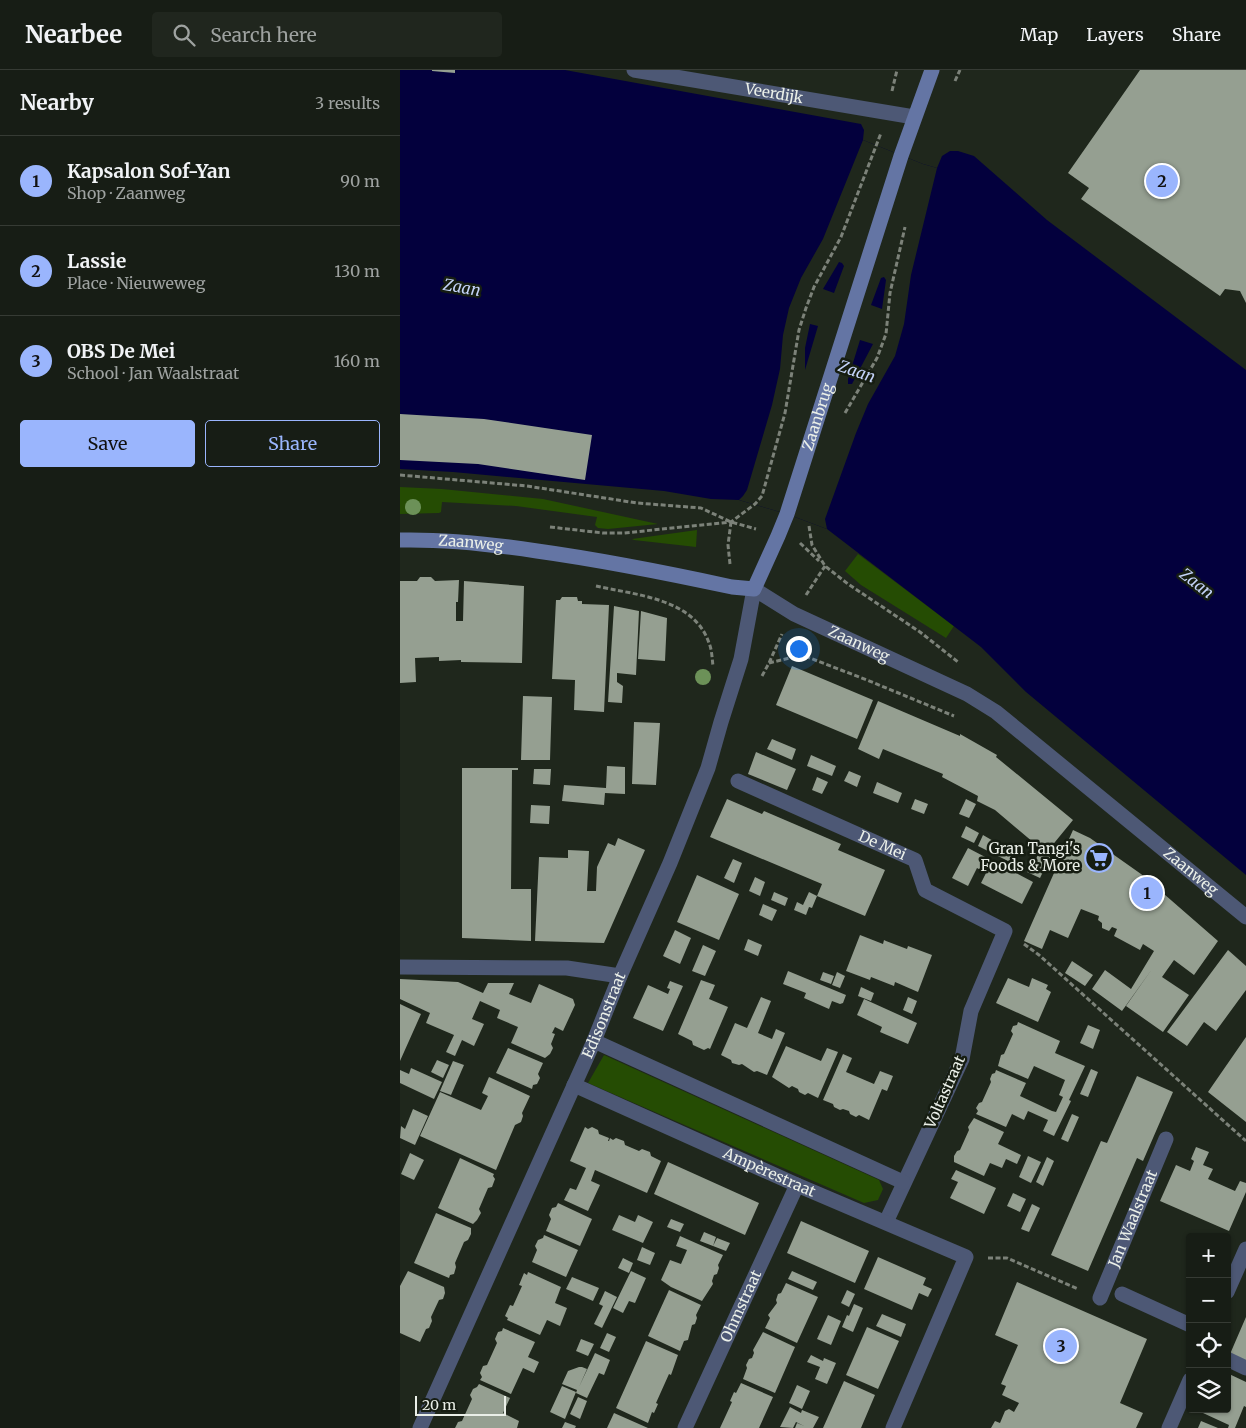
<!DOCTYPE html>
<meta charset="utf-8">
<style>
:root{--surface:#171d15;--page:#20261e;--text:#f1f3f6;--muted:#9ea2a0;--line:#363b34;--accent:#9ab5fd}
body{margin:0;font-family:Merriweather,serif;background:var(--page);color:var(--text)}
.controls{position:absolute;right:15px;bottom:15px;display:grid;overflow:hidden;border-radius:5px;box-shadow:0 1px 4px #0004}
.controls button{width:45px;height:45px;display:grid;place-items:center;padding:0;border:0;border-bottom:1px solid var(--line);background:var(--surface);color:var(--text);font:25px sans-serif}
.scale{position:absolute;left:15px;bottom:12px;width:91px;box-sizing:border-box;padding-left:5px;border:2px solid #eaefe8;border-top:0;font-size:14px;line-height:18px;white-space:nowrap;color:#eaefe8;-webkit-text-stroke:4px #161d12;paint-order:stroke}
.you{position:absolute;left:398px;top:578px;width:18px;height:18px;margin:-12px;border:4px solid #fff;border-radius:50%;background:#1a73e8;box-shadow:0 0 0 8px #1a73e833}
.badge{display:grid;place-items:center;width:32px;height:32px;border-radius:50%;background:var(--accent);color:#111;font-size:16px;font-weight:700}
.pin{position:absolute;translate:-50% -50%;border:2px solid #fff;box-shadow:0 1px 5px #0006}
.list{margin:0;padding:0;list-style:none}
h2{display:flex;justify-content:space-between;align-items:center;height:65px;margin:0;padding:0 20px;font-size:21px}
h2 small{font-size:16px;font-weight:400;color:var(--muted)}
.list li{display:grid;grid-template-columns:32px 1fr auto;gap:15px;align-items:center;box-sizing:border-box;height:90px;padding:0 20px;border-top:1px solid var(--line)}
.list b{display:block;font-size:19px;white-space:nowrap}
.list p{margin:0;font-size:16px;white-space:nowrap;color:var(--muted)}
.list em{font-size:16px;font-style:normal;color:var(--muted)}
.actions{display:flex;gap:10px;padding:15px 20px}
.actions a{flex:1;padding:11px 0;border:1px solid var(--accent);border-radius:5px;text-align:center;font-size:18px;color:var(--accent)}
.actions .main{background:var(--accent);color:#111}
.icon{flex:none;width:28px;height:28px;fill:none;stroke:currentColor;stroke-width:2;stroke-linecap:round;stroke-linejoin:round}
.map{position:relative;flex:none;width:846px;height:1358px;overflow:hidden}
header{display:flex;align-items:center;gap:30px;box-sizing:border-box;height:70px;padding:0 25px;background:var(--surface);border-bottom:1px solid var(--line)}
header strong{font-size:24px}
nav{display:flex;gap:28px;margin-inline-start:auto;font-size:18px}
.search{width:350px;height:45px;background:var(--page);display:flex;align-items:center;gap:12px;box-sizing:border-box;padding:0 18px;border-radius:5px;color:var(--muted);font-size:19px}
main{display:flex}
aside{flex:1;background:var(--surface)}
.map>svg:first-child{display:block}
</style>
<header>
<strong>Nearbee</strong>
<div class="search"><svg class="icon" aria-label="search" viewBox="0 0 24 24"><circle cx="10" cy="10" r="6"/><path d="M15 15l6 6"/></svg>Search here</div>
<nav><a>Map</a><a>Layers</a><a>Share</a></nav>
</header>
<main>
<aside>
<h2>Nearby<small>3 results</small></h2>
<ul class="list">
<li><span class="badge">1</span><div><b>Kapsalon Sof-Yan</b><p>Shop · Zaanweg</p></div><em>90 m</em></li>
<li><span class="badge">2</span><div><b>Lassie</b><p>Place · Nieuweweg</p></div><em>130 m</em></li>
<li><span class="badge">3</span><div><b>OBS De Mei</b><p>School · Jan Waalstraat</p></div><em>160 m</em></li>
</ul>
<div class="actions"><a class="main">Save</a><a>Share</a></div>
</aside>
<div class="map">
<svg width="846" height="1358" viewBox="0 0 846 1358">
<rect width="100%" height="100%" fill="#1f271c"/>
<!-- green -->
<path fill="#254c03" d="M0,417L42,419L143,429L258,454L208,459L198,458L195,455L197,447L116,436L42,432L41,442L39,443L0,444Z
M297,460L296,477L234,470L232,469Z
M458,484L554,556L546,568L461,515L445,501Z
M204,985L479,1110L483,1119L478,1130L464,1133L188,1013Z"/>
<!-- water -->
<path fill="#03003d" d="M0,0H165L461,54L464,60L463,70L523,94L537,98L542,86L550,81H558L574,86L647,150L846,300V805L626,622L581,577L427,459L387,444L339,430L311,429L264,421L53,402L0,399Z"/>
<!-- pier -->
<path fill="#1f271c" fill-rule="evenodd" d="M463,70L523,94L537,98L511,205L504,254L495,286L468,334L456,363L425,449L427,459L387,444L339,430L343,426L347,420L372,335L380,299L383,265L389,238L401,208L423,169ZM439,192L442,193L444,196L434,223L423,219ZM484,207L486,210L482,239L471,235L481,208ZM410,254L418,256L405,300V278ZM460,270L473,274L452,314H448V309Z"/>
<!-- building -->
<path fill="#959f91" d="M32,0H55V3L32,1Z
M740,0H846V233L840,221L825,219L820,226L681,129L689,118L668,103Z
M0,344L84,349L192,365L185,410L78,394L0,390Z
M20,507H31L35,511L59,510L58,532H56V551H63L64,511L124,516L122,593L61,592V590L39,591V587L15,588L16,612L0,613V511H17Z
M162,527H177L178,531H182V534L209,535L204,642L174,640L175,610L152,609L156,530H160Z
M214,536L239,541L236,605L217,603V612L223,616L222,633L208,632Z
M241,541L267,548L265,591L238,589Z
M392,596L473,630L457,669L376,635Z
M123,626L152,627L150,690H121Z
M478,631L560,666V664L597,685L596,687L673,750L646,783L595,740L577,731L578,726L542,707L543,704L483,679L479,689L458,679Z
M234,652L260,653L256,715L232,714Z
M372,669L396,679L392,690L367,679Z
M356,682L396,699L387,720L348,704Z
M411,685L436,696L432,706L407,696Z
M207,696L225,697V724L205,723L204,735L162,731L164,715L206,718Z
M62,698H118V700H112L111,819H131V871L62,868Z
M134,699H151L150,715L133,714Z
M449,701L461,706L457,717L444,711Z
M417,707L428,712L422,724L412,720Z
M477,712L502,723L498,733L473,723Z
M327,729L362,744L364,741L441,774L438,780L485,800L465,846L417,826L422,814L310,767Z
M515,729L528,734L524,744L511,739Z
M566,729L576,734L569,748L559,744Z
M131,735L150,736L149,754L130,753Z
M566,756L579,763L574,773L561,767Z
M673,760L690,768L741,804L818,871L794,905L774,890L762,907L789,925L763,962L726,936L752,899L722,941L692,919L705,900L731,919L754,881L743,874L740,880L714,866L717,859L712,857L709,861L702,858V853L698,850L699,846L681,839L668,868L650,860L642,879L624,871Z
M583,765L595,772L590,782L578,776Z
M218,768L245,780L204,873L135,871L139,787L168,788V780L189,781L187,821H196L197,797L208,773L215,776Z
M603,776L615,782L610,792L598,786Z
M568,778L633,812L622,834L581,813L586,803L577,798L568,816L552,808Z
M639,782L650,787L640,808L627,802L634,794Z
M333,789L342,793L334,813L324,808Z
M297,805L339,824L319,870L277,852Z
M355,807L365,812L360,826L349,821Z
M374,822L388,828L385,836L371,830Z
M409,822L417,826L412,838L409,837L406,845L394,840L397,832L403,835Z
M363,834L377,840L372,851L359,845Z
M275,860L291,868L280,894L263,886Z
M460,865L483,874L484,870L486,871L507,879L508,876L532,885L518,922L495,912L494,916L471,907L470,910L446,901Z
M348,869L362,875L358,886L344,880Z
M303,875L316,881L305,906L292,901Z
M828,880L846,896V920L816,961L804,952L787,976L767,962Z
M672,891L693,905L685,916L665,903Z
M388,901L446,925L443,933L440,934L432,931L429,939L404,928L406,923L383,914Z
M423,902L434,906L431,914L420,910Z
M437,902L445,906L440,918L432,915Z
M608,908L629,917L632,908L648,915L646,919L651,922L638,952L596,933Z
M0,909L58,912L83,923L88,913H114L109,924L131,933L139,914L173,929L175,935L163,961L155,957L152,963L155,964L151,974L153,978L150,984L145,988L111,973L118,957L97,948L100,940L80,931L72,949L84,954L74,976L62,970L55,986L46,982L54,965L26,953L30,943L0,929Z
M301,910L315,915L309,929L328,937L310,979L308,978L304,980L293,975L292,971L278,964Z
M270,911L283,916L263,961L233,948L248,915L268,924L270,919L267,918Z
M461,917L474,923L471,931L458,926Z
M361,927L371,931L358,963L372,969L376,959L385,963L367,1005L357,1001L354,1002L342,994L339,995L332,993L331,990L321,985L335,953L347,958Z
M508,927L517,931L512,944L503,940Z
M464,929L517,953L508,974L480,962L482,957L457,945Z
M0,934L21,944L0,991Z
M618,952L660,971L655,983L685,996L669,1030L671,1031L654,1066L643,1061L648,1050L628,1041L624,1050L612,1044L606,1057L576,1044L578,1041L576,1038L579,1033L582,1032L591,1012L590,1009L592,1004L595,1003L596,1000L626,1013L620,1026L652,1041L656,1042L663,1027L659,1025L665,1010L634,996L628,1009L598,996L601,985L604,984L613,964L611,961L613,956L617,955Z
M688,955L700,960L693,979L680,973Z
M846,967V1052L808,1022Z
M386,976L421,991L427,978L438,982L418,1028L408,1023L405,1025L399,1022L398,1019L392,1016L389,1018L372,1007Z
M108,978L143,993L138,1004L140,1008L137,1014L133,1015L132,1019L96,1003Z
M443,984L452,988L446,1002L474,1014L480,1001L493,1006L487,1021L482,1019L469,1050L459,1045L456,1047L450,1044L449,1041L443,1039L440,1040L434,1037L433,1034L423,1030Z
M37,990L49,995L43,1008L31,1002Z
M53,991L64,995L51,1025L40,1021Z
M11,998L42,1012L34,1029L0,1013V1000L9,1004Z
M691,999L698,1002L688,1027L680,1024Z
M737,1006L773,1022L743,1091L737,1088L688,1201L651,1185L701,1071L707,1073Z
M89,1007L130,1026L122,1043L123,1046L121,1052L115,1055L96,1100L20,1066L40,1022L81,1040L88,1026L82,1023Z
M13,1039L28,1046L15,1075L0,1068L1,1056L5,1059Z
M672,1044L679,1047L668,1072L661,1069Z
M574,1048L604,1062L598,1074L621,1085L617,1094L606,1089L602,1098L590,1093L584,1106L554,1092V1086L557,1081L560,1080L569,1060L568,1057Z
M185,1057L188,1059L192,1057L198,1060L199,1064L209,1068L208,1071H209L210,1068L213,1070L216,1068L224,1071L225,1075L239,1081L242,1079L250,1082L251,1086L261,1091L247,1123L195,1100L191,1111L200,1115L188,1141L164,1130L170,1118L176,1120L186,1098L170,1091Z
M796,1077L809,1082L803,1095L813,1099L808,1109L835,1121L840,1111L846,1113V1122L829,1161L760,1131L776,1095L790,1101L794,1091L791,1089Z
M10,1083L24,1090L14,1110L1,1104Z
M628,1086L641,1092L631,1113L619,1107Z
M647,1087L654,1091L643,1116L636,1112Z
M60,1088L94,1104L93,1106L95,1109L92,1117L88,1118L79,1139L81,1143L77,1150L73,1154L38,1138Z
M268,1092L359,1133L345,1165L254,1124Z
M556,1100L596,1118L584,1144L550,1128L558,1112L551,1109Z
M613,1123L626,1129L620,1142L607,1136Z
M158,1133L192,1149L180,1176L146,1161L151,1149L149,1145L152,1138L156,1137Z
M632,1134L640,1138L629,1162L621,1159Z
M36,1143L71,1158V1164L68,1170L64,1172L55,1193L56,1197L54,1204L50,1205L49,1208L14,1193Z
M219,1145L235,1152L238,1145L253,1152L243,1173L212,1160Z
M271,1149L284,1154L280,1162L267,1157Z
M401,1151L469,1181L455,1213L387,1183Z
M304,1162L316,1167L313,1176L300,1171Z
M144,1165L178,1180L166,1207L132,1192L137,1180L135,1176L138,1170L143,1168Z
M280,1166L323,1185L318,1195L319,1198L317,1204L314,1205L312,1211L313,1214L302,1231L271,1217L261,1210L270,1190L281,1194L287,1180L276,1176Z
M317,1168L330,1173L326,1181L313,1176Z
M242,1177L255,1183L250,1195L237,1190Z
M478,1187L526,1208L523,1215L532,1219L528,1227L519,1223L512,1240L464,1219Z
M223,1188L233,1193L229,1203L218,1198Z
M8,1201L44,1217L45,1223L43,1229L39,1230L31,1247L32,1251L29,1258L26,1259L20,1272L0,1263V1216Z
M231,1201L246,1208L235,1233L229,1231L223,1243L213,1238Z
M392,1201L417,1212L413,1220L388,1209Z
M128,1202L161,1217L155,1233L167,1238L160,1256L147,1250L140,1265L107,1250L108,1248L105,1246L110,1235L113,1236L122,1216L119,1215L124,1203L127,1205Z
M172,1207L199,1218L193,1231L166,1219Z
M617,1212L747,1269L720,1333L743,1343L736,1358H591L595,1351L600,1353L605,1341L609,1339L614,1342L619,1333L602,1325L606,1316L601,1314L618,1275L595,1265Z
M386,1213L418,1227L397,1273L365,1258L370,1248L368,1245L377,1233L376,1230L378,1224L381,1223Z
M269,1220L301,1235L296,1245L297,1248L295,1254L292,1255L288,1270L284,1271L280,1281L248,1266Z
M447,1220L455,1224L449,1237L441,1233Z
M205,1221L217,1227L202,1258L194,1254L203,1236L199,1234Z
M454,1234L463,1238L453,1262L442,1257L447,1245L449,1246Z
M482,1244L506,1254L501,1267L476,1256Z
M428,1245L441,1251L431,1275L417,1269Z
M846,1247V1291L830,1284Z
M467,1257L499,1271L478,1319L446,1305Z
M103,1258L135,1272L128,1287L139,1292L134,1303L123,1298L111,1324L80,1310L82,1307L80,1303L83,1296L87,1295L97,1273L95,1269L98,1262L102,1261Z
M363,1262L395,1277L375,1323L343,1309L347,1298L346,1295L349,1289L352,1288L354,1283L353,1280Z
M207,1263L216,1267L209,1282L200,1278Z
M181,1269L194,1274L188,1286L176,1281Z
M246,1271L278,1285L271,1305L269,1304L256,1333L258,1334L254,1343L252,1342L248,1353L216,1338Z
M195,1283L210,1290L204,1305L199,1303L187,1328L176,1323L177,1320L162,1314L168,1301L179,1297H182L187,1299L179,1317Z
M411,1285L423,1291L424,1288L436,1293L427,1314L415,1309L420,1297L407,1292Z
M827,1303L846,1312V1337L844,1336L835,1358H828L829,1355L803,1343L805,1339H827Z
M444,1311L475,1325L461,1358H423Z
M341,1313L373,1327L359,1358H320L332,1332L330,1331L334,1322L336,1323Z
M79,1314L110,1328L103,1343L119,1351L117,1358H55L58,1352L62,1351L72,1329L70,1325L73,1319L77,1317Z
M397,1315L410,1321L402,1339L389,1333Z
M162,1316L176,1322L165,1349L150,1342Z
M178,1327L187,1331L180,1349L170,1344Z
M390,1337L401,1343L402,1340L419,1347L413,1358H395L397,1353L404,1356L396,1352L393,1358L380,1357Z
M214,1343L248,1358H207Z
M801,1351L818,1358H798Z
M165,1352L176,1356L175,1358H162Z"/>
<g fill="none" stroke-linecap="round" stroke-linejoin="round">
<!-- path -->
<path stroke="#7c8279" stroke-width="3" stroke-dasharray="5 2.5" stroke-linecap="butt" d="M555,11L560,0
M492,21L497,0
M445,343L477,288L486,264L490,223L505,157
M0,405L127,416L237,433L301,438L331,452L356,459
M409,456L412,475L425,496L448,514L520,562L558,592
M150,457L203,463H224L331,452L355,434L362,426L385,343L399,260L406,238L414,217L441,167L481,63
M400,473L419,491
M330,494L328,475L331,452
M196,516C235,525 294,528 309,573C312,580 312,588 313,596
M406,525L425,496
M369,593L402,585L467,610L554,646
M362,606L369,593L382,564
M624,874L639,885L846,1071
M588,1188H607L678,1219"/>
<!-- street -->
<g stroke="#4d5875" stroke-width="15">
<path id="s1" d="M234,0L514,47"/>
<path id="s2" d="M338,711L515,790L525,820L605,861L571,941L562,989L486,1152"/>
<path d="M0,897L167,898L220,906"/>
<path d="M194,971L503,1112"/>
<path id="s3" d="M174,1015L397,1115L566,1187L493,1358"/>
<path d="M827,1222L846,1179"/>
<path d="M722,1224L790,1255"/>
<path id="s4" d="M700,1228L766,1069"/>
<path d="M827,1289L846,1298"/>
<path id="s5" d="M20,1358L194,971L220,906L270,793L308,698L321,652L341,589L354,519L394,544L567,624L596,642L846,847"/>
<path id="s6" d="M285,1358L397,1115"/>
<path d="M769,1358L790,1310"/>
</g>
<!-- secondary -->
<path stroke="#6475a4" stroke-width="15" id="s7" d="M0,470C46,469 91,474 137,481C202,490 267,503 332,517L354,519L378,466L387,444L501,86L532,0"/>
</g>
<!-- trees -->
<g fill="#6c9158">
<circle cx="13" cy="437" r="8"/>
<circle cx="303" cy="607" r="8"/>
</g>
<!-- icons -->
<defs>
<symbol id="supermarket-ring" viewBox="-11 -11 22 22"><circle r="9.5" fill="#161d12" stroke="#9ab5fd" stroke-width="1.5"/><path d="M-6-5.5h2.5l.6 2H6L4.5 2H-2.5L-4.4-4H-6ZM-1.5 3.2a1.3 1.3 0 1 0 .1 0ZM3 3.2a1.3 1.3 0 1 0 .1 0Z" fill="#9ab5fd"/></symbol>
</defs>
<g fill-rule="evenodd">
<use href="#supermarket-ring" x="683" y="772" width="32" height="32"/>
</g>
<g text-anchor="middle" stroke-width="5" stroke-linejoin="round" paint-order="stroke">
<!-- street labels -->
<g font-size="15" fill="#eaefe8" stroke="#161d12">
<text dy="5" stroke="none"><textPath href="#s1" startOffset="142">Veerdijk</textPath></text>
<text dy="5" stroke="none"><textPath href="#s7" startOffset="542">Zaanbrug</textPath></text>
<text dy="5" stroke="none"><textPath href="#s7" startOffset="71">Zaanweg</textPath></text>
<text dy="5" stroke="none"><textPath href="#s5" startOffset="1024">Zaanweg</textPath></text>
<text dy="5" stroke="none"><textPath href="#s2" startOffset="158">De Mei</textPath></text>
<text dy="5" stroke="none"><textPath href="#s5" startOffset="1429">Zaanweg</textPath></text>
<text dy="5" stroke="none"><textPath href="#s5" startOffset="452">Edisonstraat</textPath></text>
<text transform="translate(545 1022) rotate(-66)" y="5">Voltastraat</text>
<text dy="5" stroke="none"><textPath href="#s3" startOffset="214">Ampèrestraat</textPath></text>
<text dy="5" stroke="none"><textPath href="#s4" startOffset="86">Jan Waalstraat</textPath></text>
<text dy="5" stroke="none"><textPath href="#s6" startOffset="134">Ohmstraat</textPath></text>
</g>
<!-- poi labels -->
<g font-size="15" fill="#eaefe8" stroke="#161d12" text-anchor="end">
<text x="680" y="784">Gran Tangi's<tspan x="680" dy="17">Foods &amp; More</tspan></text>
</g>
<!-- water labels -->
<g font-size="16" font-style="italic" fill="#c4d3f9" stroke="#161d12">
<text transform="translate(62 217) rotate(10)" y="6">Zaan</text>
<text transform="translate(457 301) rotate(19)" y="6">Zaan</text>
<text transform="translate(797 513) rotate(38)" y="6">Zaan</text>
</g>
</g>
</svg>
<div class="controls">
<button>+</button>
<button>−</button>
<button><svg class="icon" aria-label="locate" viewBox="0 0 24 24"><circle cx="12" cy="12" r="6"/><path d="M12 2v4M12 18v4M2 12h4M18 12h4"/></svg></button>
<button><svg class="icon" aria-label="layers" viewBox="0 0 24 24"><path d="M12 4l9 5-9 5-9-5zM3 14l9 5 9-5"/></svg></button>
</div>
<div class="scale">20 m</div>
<div class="you"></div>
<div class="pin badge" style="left:747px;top:823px">1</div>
<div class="pin badge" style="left:762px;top:111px">2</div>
<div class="pin badge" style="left:661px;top:1276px">3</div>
</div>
</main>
